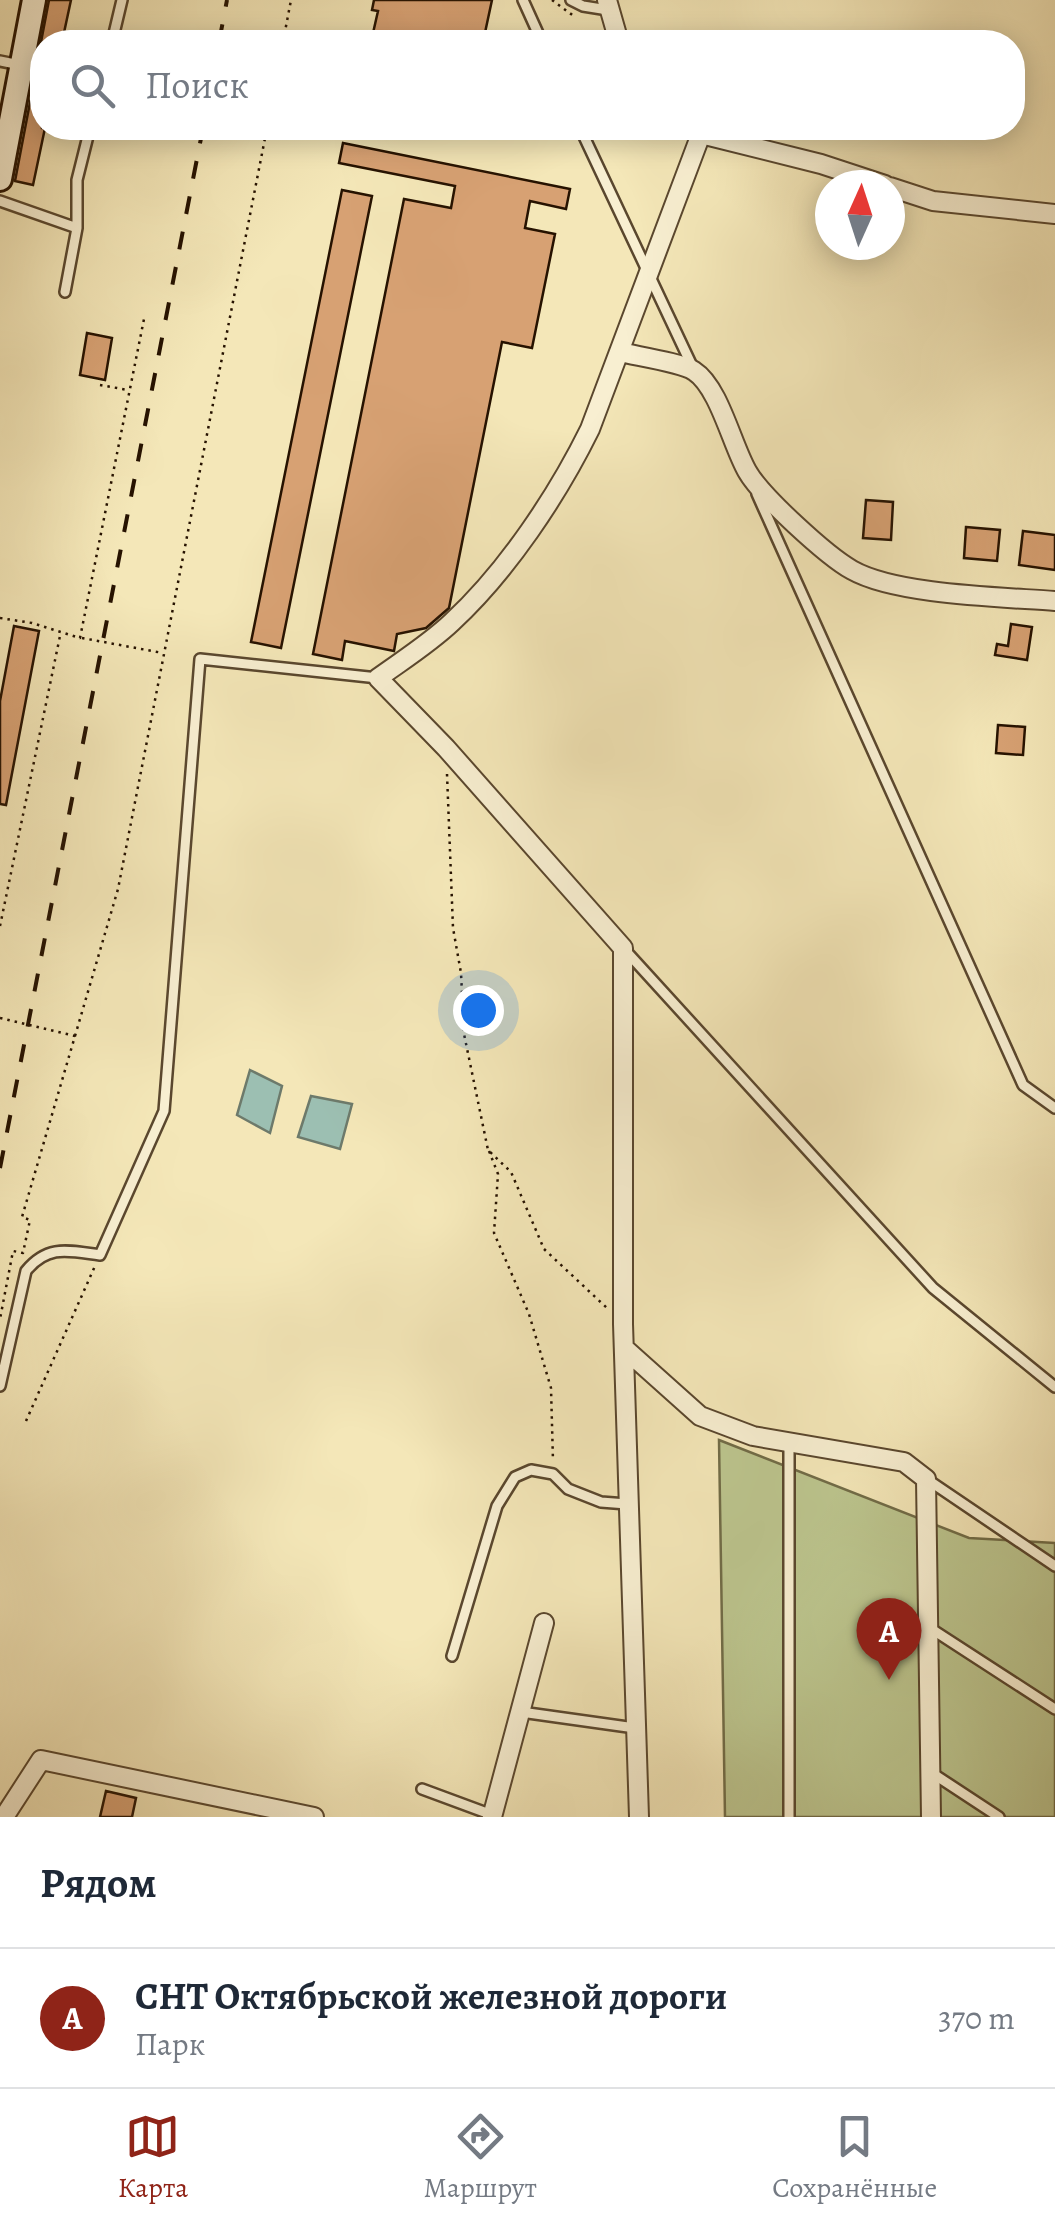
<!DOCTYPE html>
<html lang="ru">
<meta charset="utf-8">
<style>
:root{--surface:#fff;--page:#f2f2f3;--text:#1f2937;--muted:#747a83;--line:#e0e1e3;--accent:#8f2418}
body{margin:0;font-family:Alegreya,serif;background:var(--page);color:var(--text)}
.compass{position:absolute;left:815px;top:170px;width:90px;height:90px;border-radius:50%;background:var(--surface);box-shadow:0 5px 25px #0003;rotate:3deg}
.you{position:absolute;left:478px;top:1010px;width:35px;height:35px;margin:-25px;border:8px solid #fff;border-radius:50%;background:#1a73e8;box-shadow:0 0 0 15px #1a73e833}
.badge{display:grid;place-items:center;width:65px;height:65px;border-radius:50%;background:var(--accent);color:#fff;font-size:32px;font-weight:700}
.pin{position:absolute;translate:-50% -82px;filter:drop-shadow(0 2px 5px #0008)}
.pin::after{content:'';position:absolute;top:52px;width:35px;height:30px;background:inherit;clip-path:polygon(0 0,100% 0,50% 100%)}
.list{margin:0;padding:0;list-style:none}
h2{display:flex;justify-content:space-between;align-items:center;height:130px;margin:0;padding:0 40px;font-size:42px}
h2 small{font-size:32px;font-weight:400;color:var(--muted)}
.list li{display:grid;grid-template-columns:65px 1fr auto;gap:30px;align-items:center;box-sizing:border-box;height:140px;padding:0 40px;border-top:2px solid var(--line)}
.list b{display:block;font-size:38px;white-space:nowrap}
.list p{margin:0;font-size:32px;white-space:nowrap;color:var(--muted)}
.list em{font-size:32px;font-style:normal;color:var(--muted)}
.icon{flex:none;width:55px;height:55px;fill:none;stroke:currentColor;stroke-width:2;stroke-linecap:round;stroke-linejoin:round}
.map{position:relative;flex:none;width:1055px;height:1817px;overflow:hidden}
.search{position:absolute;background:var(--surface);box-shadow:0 5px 25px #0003;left:30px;right:30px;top:30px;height:110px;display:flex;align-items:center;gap:25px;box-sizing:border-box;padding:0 35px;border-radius:40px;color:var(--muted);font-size:38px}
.sheet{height:270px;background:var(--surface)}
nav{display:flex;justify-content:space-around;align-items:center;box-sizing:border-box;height:140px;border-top:2px solid var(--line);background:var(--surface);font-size:28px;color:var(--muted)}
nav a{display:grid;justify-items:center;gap:5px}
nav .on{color:var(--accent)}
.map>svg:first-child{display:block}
</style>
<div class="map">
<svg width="1055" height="1817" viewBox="0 0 1055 1817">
<rect width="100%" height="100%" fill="#f4e7b8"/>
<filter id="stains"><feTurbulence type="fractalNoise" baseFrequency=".002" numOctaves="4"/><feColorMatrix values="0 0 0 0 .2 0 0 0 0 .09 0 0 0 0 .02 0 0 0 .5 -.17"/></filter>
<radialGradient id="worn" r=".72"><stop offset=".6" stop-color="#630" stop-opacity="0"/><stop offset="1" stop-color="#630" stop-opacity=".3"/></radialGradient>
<!-- green -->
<path fill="#bcc58e" stroke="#716c47" stroke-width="2.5" d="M719,1440L969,1538L1055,1543V1817H725Z"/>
<!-- water -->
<path fill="#9cbfb2" stroke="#6d7a6b" stroke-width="2.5" d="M250,1070L282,1086L270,1133L237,1115Z
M311,1096L352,1104L340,1149L298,1137Z"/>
<!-- building -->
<path fill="#d7a173" stroke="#261200" stroke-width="2.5" d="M49,0H71L62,42H41Z
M374,0H492L483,42H371L378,11L372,10Z
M40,50H42V128H45L33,185L15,181Z
M343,143L570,189L566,209L530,201L525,228L555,234L532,348L502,342L449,608L426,628L397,634L394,651L345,641L342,660L313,654L404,199L451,208L455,186L339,163Z
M342,190L372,196L281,648L251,642Z
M87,333L112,338L105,380L80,375Z
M866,500L893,502L891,540L863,538Z
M966,527L1000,530L997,561L964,558Z
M1023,531L1055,535V570L1019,565Z
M1011,624L1032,627L1027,660L995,655L997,644L1008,646Z
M14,626L39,631L6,805L0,804V701Z
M998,725L1025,727L1023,755L996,753Z
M106,1791L136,1798L132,1817H100Z"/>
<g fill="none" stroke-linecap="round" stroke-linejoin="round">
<defs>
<path id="service" d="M523,0L542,42
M571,0L583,6L608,10
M112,42L122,0
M0,61L20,65
M580,128L693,368
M0,201L77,228
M65,292L77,228V180L90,128
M757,494L1023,1085L1055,1108
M625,950L933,1288L1055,1387
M0,1386L26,1271C48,1244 69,1251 100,1255L164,1111L200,659L378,678
M928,1480L1055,1566
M930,1628L1055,1709
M452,1656L497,1506L515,1477L531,1470L553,1474L568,1489L601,1502L627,1504
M521,1712L635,1728
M932,1773L999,1817
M422,1789L495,1816
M789,1817V1443"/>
<path id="minor" d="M607,0L619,42
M692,128L701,134L821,164L885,185
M890,187L933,201L1055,214
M620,352C636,356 683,363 694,371C719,387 732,445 747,471C761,496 827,556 852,570C896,595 1002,597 1055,601
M624,1348L700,1416L753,1436L904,1462L926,1479L931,1817
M4,1817L41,1760L314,1817
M492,1817L544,1623
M639,1817L623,1324V948L446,748L378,678C403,660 430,643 452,622C507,571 557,496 590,429L701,134"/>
<path id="secondary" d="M0,179L34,0"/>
</defs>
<!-- service casing -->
<use href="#service" stroke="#5a472e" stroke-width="14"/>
<!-- minor casing -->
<use href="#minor" stroke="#5a472e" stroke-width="22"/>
<!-- secondary casing -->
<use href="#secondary" stroke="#261200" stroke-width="28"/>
<!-- path -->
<path stroke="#261200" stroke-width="2.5" stroke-dasharray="2.5 5" stroke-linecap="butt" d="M552,0L575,17
M283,42L291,0
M100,385L128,390
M0,618L32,623L80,638L144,319
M82,638L163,653
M447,774L453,928L461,973L464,1034L488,1150L511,1172L544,1249L608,1309
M0,926L60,636
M0,1018L75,1036L22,1217L30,1220L23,1253L13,1251L0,1319
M75,1036L118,889L267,128
M489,1151L498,1174L494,1233L529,1314L551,1388L553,1461
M26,1421L95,1266"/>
<!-- service -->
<use href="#service" stroke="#f8efd1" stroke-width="9"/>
<!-- minor -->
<use href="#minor" stroke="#f8efd1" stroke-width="18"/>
<!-- secondary -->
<use href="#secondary" stroke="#f8efd1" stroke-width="22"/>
<!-- rail -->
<path stroke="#261200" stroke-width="4" stroke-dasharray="18 18" stroke-linecap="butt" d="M219,42L227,0
M0,1168L203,128"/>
</g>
<rect width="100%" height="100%" filter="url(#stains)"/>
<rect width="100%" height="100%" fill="url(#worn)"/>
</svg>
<svg class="compass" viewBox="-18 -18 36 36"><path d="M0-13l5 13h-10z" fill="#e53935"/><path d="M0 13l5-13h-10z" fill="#747a83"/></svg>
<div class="you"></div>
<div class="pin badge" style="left:889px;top:1680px">A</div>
<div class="search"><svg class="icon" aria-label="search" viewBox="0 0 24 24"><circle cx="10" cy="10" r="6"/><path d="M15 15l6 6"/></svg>Поиск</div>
</div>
<section class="sheet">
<h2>Рядом<small></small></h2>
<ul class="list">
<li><span class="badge">A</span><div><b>СНТ Октябрьской железной дороги</b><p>Парк</p></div><em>370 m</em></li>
</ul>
</section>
<nav>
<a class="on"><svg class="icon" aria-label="map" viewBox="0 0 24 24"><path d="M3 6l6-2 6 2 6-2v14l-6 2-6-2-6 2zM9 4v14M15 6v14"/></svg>Карта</a>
<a><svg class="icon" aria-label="directions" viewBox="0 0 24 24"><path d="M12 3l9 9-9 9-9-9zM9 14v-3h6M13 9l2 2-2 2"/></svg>Маршрут</a>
<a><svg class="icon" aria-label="saved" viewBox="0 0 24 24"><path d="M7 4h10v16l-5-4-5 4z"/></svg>Сохранённые</a>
</nav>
